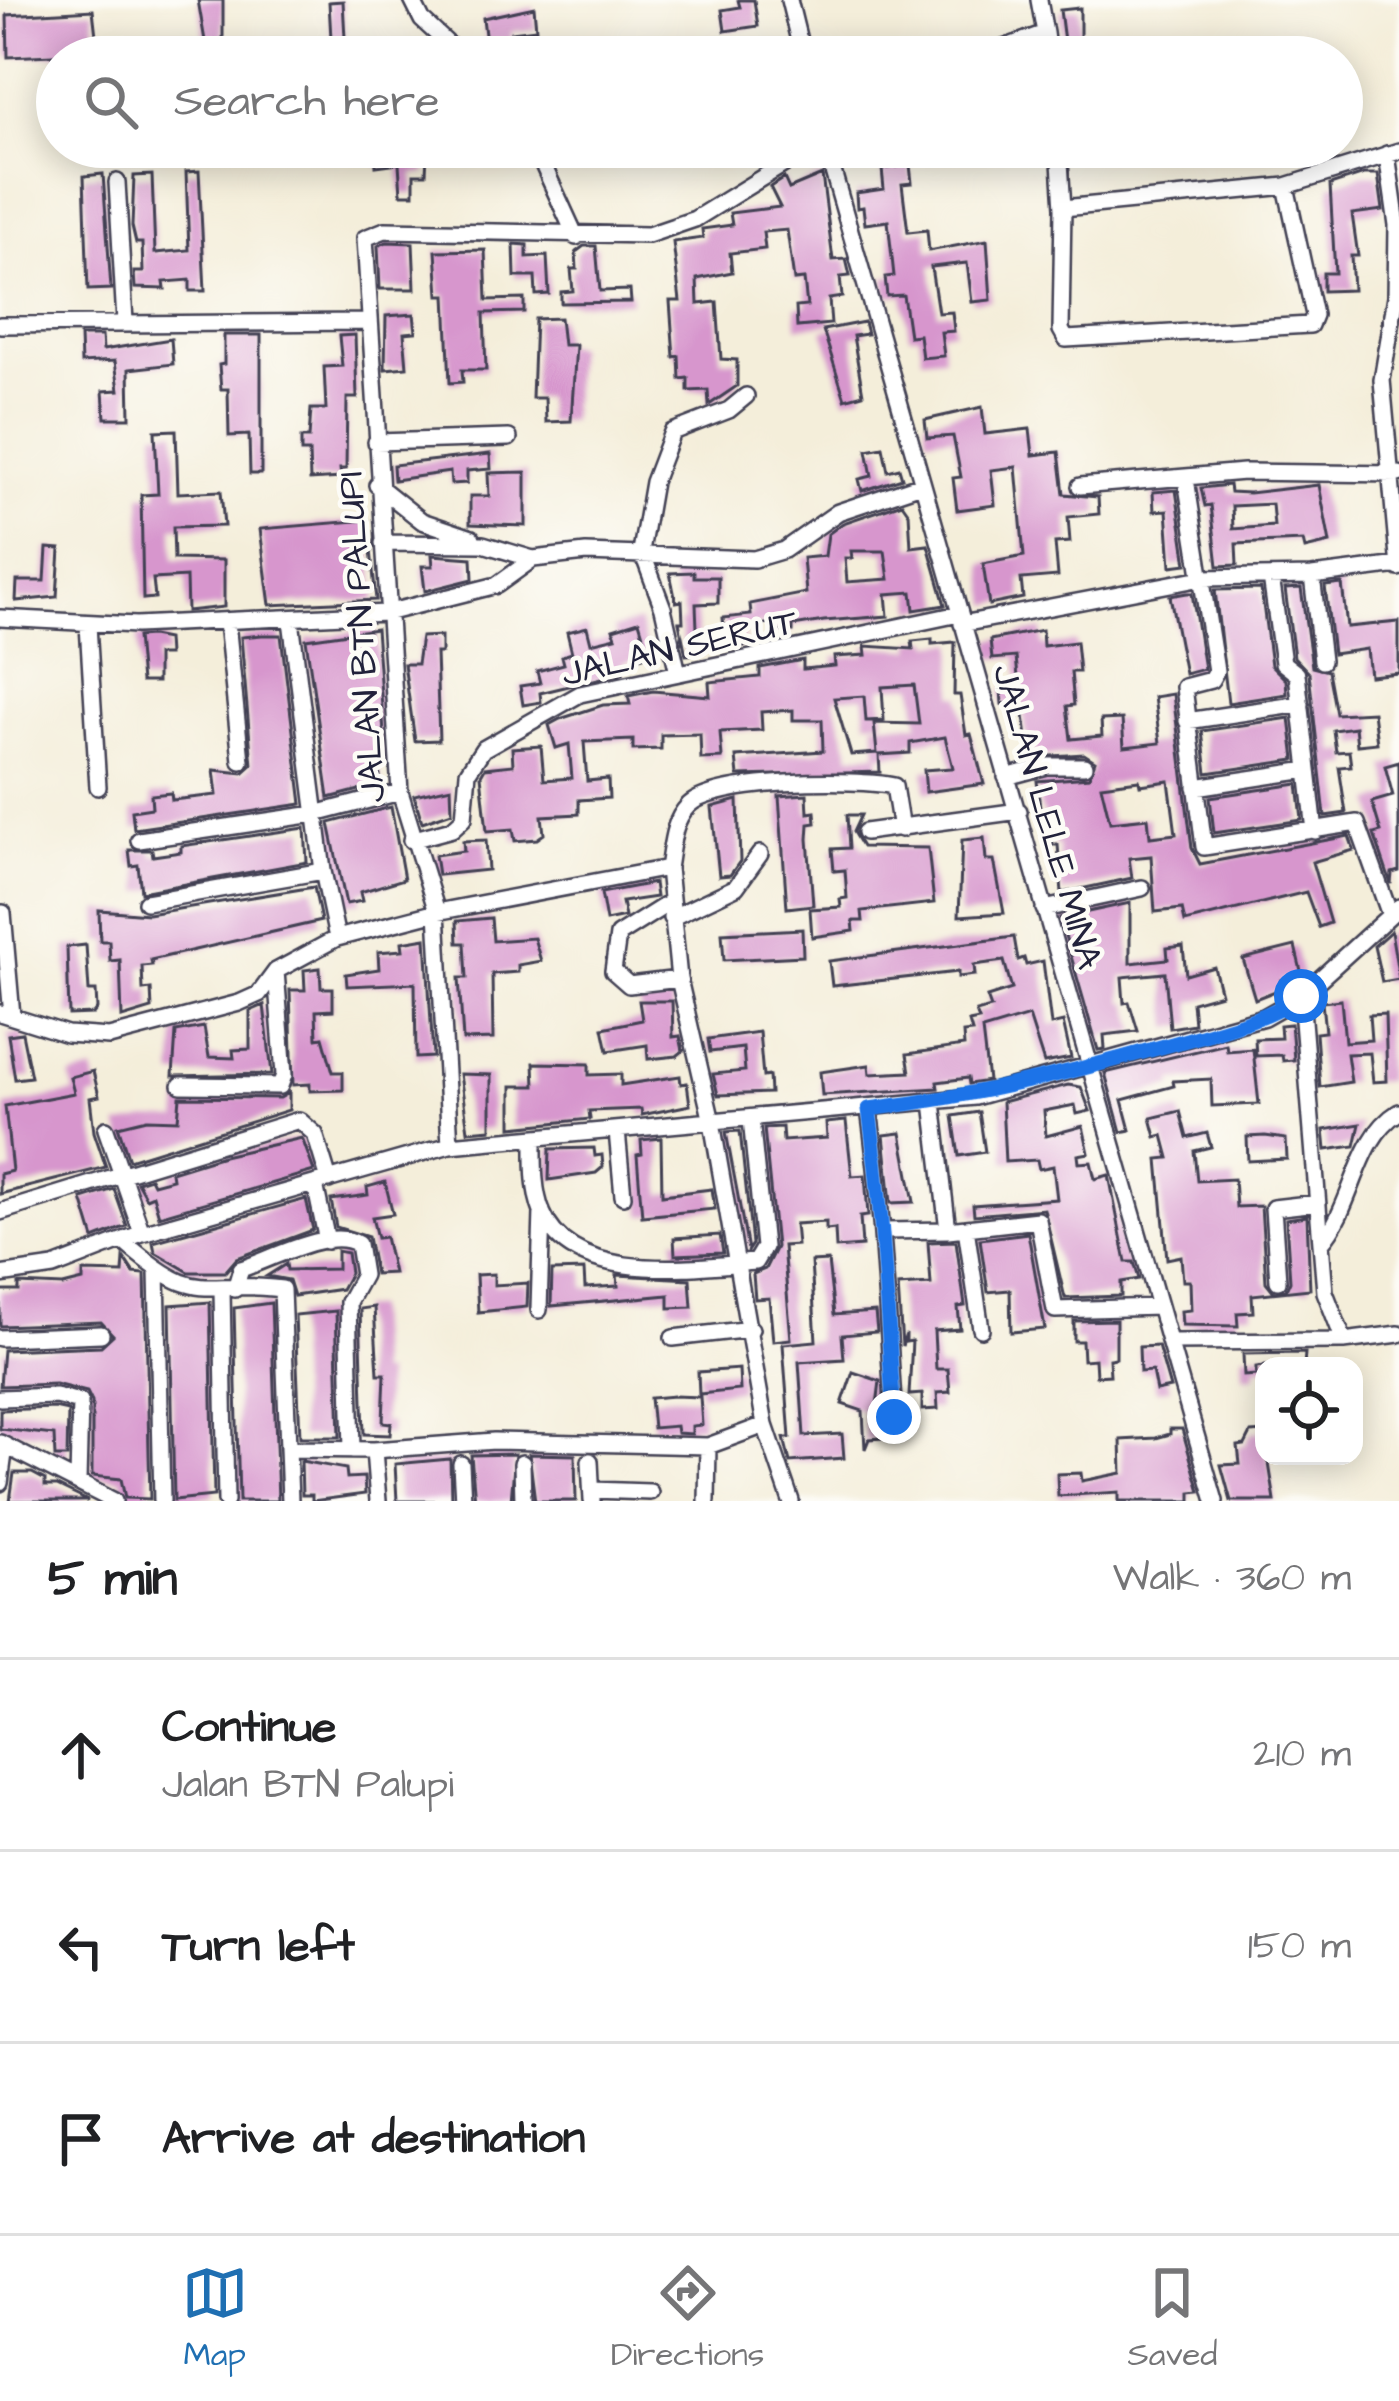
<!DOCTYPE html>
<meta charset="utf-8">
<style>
:root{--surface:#fff;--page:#f6f6f6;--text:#202124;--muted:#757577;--line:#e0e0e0;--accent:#1f6fb2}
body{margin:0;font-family:"Architects Daughter",sans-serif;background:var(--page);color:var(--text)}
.controls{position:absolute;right:36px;bottom:36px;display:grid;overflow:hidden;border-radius:24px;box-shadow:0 6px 30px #0003}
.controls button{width:108px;height:108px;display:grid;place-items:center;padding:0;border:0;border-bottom:3px solid var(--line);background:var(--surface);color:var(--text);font:60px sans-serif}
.stop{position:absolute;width:36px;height:36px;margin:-27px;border:9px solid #1a73e8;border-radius:50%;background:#fff}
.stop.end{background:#1a73e8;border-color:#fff;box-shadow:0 3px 12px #0008}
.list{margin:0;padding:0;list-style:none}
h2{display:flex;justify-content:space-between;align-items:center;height:156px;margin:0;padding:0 48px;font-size:51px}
h2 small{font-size:39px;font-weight:400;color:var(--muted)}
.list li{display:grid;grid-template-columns:78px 1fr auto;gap:36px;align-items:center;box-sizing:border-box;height:192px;padding:0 48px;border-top:3px solid var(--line)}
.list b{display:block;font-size:45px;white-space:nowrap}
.list p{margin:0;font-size:39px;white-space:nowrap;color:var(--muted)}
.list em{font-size:39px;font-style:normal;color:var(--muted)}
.icon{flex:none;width:66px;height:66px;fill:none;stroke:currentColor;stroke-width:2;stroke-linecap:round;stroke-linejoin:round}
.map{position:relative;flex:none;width:1399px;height:1501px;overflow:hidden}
.search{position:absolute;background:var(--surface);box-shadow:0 6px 30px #0003;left:36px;right:36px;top:36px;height:132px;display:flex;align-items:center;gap:30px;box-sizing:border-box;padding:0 42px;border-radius:66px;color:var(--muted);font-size:45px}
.sheet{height:732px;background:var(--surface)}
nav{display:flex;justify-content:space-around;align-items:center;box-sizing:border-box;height:168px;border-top:3px solid var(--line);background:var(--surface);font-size:33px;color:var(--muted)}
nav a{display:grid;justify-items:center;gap:6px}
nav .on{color:var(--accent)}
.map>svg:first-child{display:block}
</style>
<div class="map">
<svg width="1399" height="1501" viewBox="0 0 1399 1501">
<rect width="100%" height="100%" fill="#fdfcf7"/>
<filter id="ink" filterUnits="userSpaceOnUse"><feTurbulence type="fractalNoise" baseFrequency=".00833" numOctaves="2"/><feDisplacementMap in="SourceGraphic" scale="24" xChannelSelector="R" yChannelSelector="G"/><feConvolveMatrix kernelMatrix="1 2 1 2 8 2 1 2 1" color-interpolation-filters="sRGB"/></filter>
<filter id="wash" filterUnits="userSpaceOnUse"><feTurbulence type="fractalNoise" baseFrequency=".004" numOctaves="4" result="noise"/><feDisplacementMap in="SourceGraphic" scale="48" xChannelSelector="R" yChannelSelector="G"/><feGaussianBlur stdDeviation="2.7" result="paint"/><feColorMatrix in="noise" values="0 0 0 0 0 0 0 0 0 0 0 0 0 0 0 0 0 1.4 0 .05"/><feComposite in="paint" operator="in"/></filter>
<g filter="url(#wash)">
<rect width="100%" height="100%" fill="#f4eeda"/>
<g id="blocks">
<!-- building -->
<path fill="#d796cd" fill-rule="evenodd" d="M198,0H223V40L205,41Z
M738,0H754L758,26L725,31L722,10L740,7Z
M343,1L346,57H332L329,2Z
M534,7L536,29L511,32L512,40L486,43L483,18Z
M1080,8V57H1066L1060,10Z
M93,10L98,53L8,57L7,15Z
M375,152H427L426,174H414V194H401L399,163L376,166Z
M910,165L912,183L902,184L908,232L927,230L929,251L987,240L991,300L972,302L967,263L931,267L938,313L952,312L954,331L941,332L944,356L922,358L919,335L909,336L903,295L887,296L885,277L894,276L888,221L865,224L863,207L857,208L856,193L884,189L882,169Z
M199,171L205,291H190V280L164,282L165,289L135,288L134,272H143L142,243H136L132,226L134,176L152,175L155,253L189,250L186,172Z
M103,174L111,289L88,290L84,176Z
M1364,174H1378L1383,210L1352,214L1358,256H1351L1353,290L1323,291V273H1335L1330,185Z
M822,175L833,260L846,259L850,276L840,277L842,297L829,299L831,324L797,327L796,307L807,306L804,279L794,280L787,230L763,232L765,249L730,253L732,272L697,279L698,304L717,302L721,359L737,360V386L709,405L708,390L688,391V378L680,379L679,356L674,357L670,301H680L673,242L703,238L702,229L732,225L730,213L780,207L770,187L784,178L789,189Z
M387,242L413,243L415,289H380L378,246Z
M514,244L527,245V257L547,256L549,294L536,295L535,277H515Z
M584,246H596L600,291L630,290L631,302L561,303V292L573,291L571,269H577L576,252Z
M485,250L487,300L524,299V312L484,313L486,370H462L463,382L450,383L446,295H439L436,251Z
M414,314L416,332L404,333L407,367L385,369L386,316Z
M560,318L563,345H576L571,421L546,422L545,398H532L535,319Z
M864,322L867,334L853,336L863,394L845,399L823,330Z
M224,335H261V474H250L249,435L229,436L228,389H221L219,365L224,364Z
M355,335L357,398H347L346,469H340L341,478L310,480L309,452H301V438H309L311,409H326L324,367L342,366L339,336Z
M80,336H102L103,350L171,339L173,364L129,369L130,418H105L103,391L119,390L115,361L81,363Z
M982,407L985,434L1030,429L1033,455L1059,452L1064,494L1098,497L1099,514L1068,517L1070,542L1055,543L1058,576L1021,579L1023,598L989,605L983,564L1024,556L1016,467L991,470L995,505L957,510L953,478L961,477L953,436L927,438L925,420Z
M176,430L178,493L221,491L224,526L173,527L174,559L224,560V607L187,611L186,577L153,579L155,598L143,599L141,495L158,494L155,431Z
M883,447L888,471L899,468L902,478L862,491L859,479L872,476L867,450Z
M490,454L491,469L467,471V483L451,484L450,472L394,480L393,465Z
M526,472V526L470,524V496H489L488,473Z
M1229,485L1230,492L1249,493L1319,485L1330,543L1305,549L1303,541L1236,544L1237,565L1218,566L1211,505L1205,506L1201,488ZM1272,504L1274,526L1233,529L1232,506Z
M1176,490L1187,564L1171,566L1167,510L1154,511L1153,492Z
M902,503L909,513L911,547L928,545L945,605L914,610L912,592L886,594L888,616L824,621L793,626V631L775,632L774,623L743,627L745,646L726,648L723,618L751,615L750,604L806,593L803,558L825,556L828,534L843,523ZM851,551H885L889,579L847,582L845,558H852Z
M368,520L376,600L270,605L260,529Z
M47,548L60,549L57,597L16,601L17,581H45Z
M432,555L472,558L473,579L425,591L422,566H433Z
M694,572V577H718V603L696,604L698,654L686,655L679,622H683L682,601L676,602L670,573Z
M1342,584L1347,627L1399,622V673L1370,676L1367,649L1333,654L1325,586Z
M1301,588L1312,667L1328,671L1336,714L1373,712L1377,743L1357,745L1355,727L1333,730L1336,752L1349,751L1351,766L1339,767L1346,813L1325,816L1309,673L1294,657L1285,589Z
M1261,589L1271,665L1286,680L1287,694L1228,703L1215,590Z
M1187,593H1192L1204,669L1185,674L1170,596Z
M639,621L649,655L621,664L623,673L540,693L541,702L523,705L520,686L540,683L537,671L564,664L562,656L572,653L567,632L587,627L591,643L616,637L613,629Z
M376,629L386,759L376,760L382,784L329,798L306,639Z
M1042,630L1043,646L1076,642L1079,672H1071L1074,705L1067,706L1071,739L1102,736L1101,720L1122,719L1124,747L1160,743L1154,697L1173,694L1192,848L1200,864L1349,836L1354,850L1312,862L1330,923L1319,927L1306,892L1185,922L1182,909L1155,912L1151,856L1129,858L1132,878L1062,893L1058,845H1053L1052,828L1040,808L1037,781L1089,777L1095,761L1084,754L1035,757L1034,744H1028L1022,702L1002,704L1001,689L1019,687L1016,657L992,659L990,640ZM1139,780L1140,785L1169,781L1176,834L1150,837L1148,818L1110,822L1101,785Z
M262,635H281L302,804L134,829L132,811L152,808L151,795L171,793L172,800L217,795L214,770L243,773L252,765L241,637Z
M151,636L167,639L168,655H157V682H141L137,637Z
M441,636V653H436L439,740L415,741L404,664H417L421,637Z
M932,639V644L955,642L954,695H960L966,735L971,734L984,784L926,792L924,770L953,768L945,737L910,743V753L879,755L880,772L738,776L736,757L823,751L822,720H793V710L761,712L762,730L720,732L722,758L701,759L700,734L661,735V749L633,750V740L584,742L587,781L608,779L609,798L579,800V814L542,816L544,834L537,839L515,841L513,829L487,831L481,775L485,768L513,765L512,748L541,746L544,780L572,778L569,744L556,748L549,725L560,719L603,705L630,704L628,696L653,691L710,696L709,682L760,677V668L803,660V669L835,666L834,657L866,655L865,646L913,649L912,641ZM914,685L919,724L874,723L877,753L851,755L834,698L864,696L866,721L884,720L882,687Z
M1290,718L1295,760L1207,773L1202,731Z
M1399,762V871L1392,873L1391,884L1374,834L1381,832L1372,802L1393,796L1385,766Z
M1298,784L1302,820L1214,833L1210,797Z
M451,787L452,812L422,822L414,795Z
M807,794L808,813L815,812L816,823L809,824L808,839L813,905L787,908L779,796Z
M738,800L740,861L730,875L719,876L712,807Z
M391,807L404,879L360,892L362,901L346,904L329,823Z
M847,815H861L853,832L862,847L928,848L934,903L862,911L863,921H853L854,931L812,937L810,909L841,907L840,899L847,898L845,870L834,871L832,849L849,848Z
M305,828L307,862L141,892L138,865L131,866L129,850H152L153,856L181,852V846Z
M984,838L986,860H994L1004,913L959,916L962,840Z
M486,840L488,870L438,875L435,855L464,851L463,841Z
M654,883L656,897L622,902L625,917L606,921L601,893Z
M314,887L321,921L151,960L152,965L142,966L143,990L151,989L152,1009L122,1018L120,960L110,961L109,941H100L99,910L148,914Z
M1130,903V963L1168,959L1167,948L1183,946L1186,975L1214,967L1221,994L1192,1002L1194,1024L1170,1028L1165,973L1122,977L1124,1003L1129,1002L1138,1031L1104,1035L1105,1049L1098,1050L1060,918Z
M491,918L493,941L534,938L541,961L518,965V972L492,974L493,1039L463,1040L459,978H467L465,943H458L457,921Z
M802,929L803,956L724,960L722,933Z
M1391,931L1399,979L1382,982L1374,946Z
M1014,937L1018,960L1024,958L1026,965L1043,961L1051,1025L1063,1022L1071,1058L1044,1063L1029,1016L982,1030L988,1081L969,1084L968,1078L937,1082L938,1088L822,1095L820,1072L869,1065L870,1074L910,1072L907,1054L964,1046L963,1033L972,1032L969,1022L979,1020L976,1012L991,1008L987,997L1012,989L1004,961L974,965L975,975L958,977V972L832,986L829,961Z
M426,938L433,1057L416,1058L415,983L347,986L346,974L379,969L378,952L403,950L402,942Z
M86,945L89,991H96L97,1009L93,1014L69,1015L67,947Z
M1295,946L1302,975L1281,980L1283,988L1255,999L1243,959Z
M320,968L321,988H333V1010L316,1011L317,1038L323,1037L333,1072H343V1090L310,1091V1084L293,1085L290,990H305L304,970Z
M1341,1000L1345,1042L1371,1040L1369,1015L1385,1014L1387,1081L1373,1082L1370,1053L1347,1054L1351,1082L1320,1087L1316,1033L1325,1032L1322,1002Z
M639,1001H672L673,1037L680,1036L683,1051L677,1056L648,1059L647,1045L608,1051L603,1028L642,1020Z
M264,1005L272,1074L173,1076L176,1032L204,1027L209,1057L234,1058L233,1050L250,1049V1011Z
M1291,1024L1294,1060L1283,1061L1282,1055L1256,1056L1255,1039L1281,1038L1280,1025Z
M759,1032L763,1077L769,1076L770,1093L718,1095L713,1074L745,1071L743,1048L710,1052L708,1039Z
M22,1033L31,1077L15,1079L8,1035Z
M1226,1044L1227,1051L1253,1049L1259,1104L1212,1106L1211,1079L1173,1081L1174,1086L1122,1100L1130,1130L1121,1132L1105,1073Z
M534,1063L589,1064V1075L621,1074V1085L680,1076L681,1084L687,1083L690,1105L642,1115L641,1109L589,1111L590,1119L512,1127V1086H535Z
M93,1071L99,1096L90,1098L94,1132L106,1167L0,1194V1174L12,1171L5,1106L74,1093L70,1077Z
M460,1074L491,1075V1129L468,1131Z
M1068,1085L1081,1087L1090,1111L1077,1114L1075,1105L1044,1111L1046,1136L1083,1126L1089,1153L1078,1155L1079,1163L1091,1162L1095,1179L1109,1175L1126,1262H1134L1139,1279L1121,1282V1296L1065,1298L1044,1209L974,1215L973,1205L1057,1199L1053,1166L1039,1169L1037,1160L1005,1162L1002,1102Z
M289,1093V1110L129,1160L118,1126L147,1119L178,1120L180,1097L280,1098Z
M1180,1111L1187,1138L1207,1133L1211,1147L1194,1151L1197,1181L1234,1179L1236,1207L1261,1206L1266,1282L1274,1292L1286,1290L1290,1281L1286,1219L1307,1216L1310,1289L1252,1295L1253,1312L1237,1313L1238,1326L1182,1325L1181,1311L1191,1310L1190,1281H1183L1181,1256L1167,1259L1158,1159L1169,1158L1163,1135L1156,1137L1151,1118Z
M979,1112L985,1152L959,1156L953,1116Z
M846,1121L852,1176L865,1175L868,1216L860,1217L862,1246L836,1248L835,1229L826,1230V1222L795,1224L797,1245L783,1246L791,1339L773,1341L769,1298L755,1299L753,1274L765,1269L776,1247L764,1128L782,1127L783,1141L827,1138L826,1123Z
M1360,1124L1355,1146L1326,1150L1324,1130Z
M740,1131L752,1244L748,1250L726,1132Z
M901,1133L914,1202L891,1203L884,1135Z
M1265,1136L1286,1139L1287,1159L1248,1161L1247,1137Z
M302,1138L314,1171L159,1216L153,1195L146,1198L137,1182L150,1178L153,1184L172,1179L171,1172L223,1156Z
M661,1138L662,1195L712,1189L715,1209L642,1216L637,1155L642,1154L641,1140Z
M594,1148L595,1156L602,1155L603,1167L596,1173L549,1180L550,1149Z
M385,1182L393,1214L372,1217L377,1238L385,1237L393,1273L375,1274L368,1237L336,1227L331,1200L368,1195L367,1187Z
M114,1189L127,1226L94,1239L82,1199Z
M306,1199L313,1230L237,1258L225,1272H189L155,1252L153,1242Z
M1028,1233L1045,1329L1011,1332L1010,1290L988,1292L980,1239Z
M720,1235L723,1253L675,1255L674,1238Z
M956,1241L965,1306L958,1307L960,1329L934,1331L936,1369H948L950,1392L937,1393L938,1409L922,1410V1394L909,1395L912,1341L906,1342V1334L902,1346L898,1286L931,1284L928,1242Z
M337,1251L347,1253L350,1273L341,1289L294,1296L289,1280L267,1276L286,1264L287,1270L337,1269Z
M124,1258L134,1273L145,1274L150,1499L125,1498L121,1479L92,1476V1402L87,1392L55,1384L0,1386L3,1350L101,1346L113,1335L101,1322L0,1326V1291H19V1284L63,1286L83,1281V1272L123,1273Z
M828,1261L834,1315L875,1312L877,1332L842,1335L844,1359L799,1362L804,1436L842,1434L844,1458L790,1462L784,1438H790L783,1344L816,1341L811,1262Z
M584,1270L585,1288L618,1286L617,1275L690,1279L692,1307L669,1308V1295L551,1306L552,1271Z
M494,1274V1285L528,1283L527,1307L478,1312L476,1275Z
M210,1302L214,1496L174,1500L170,1305Z
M271,1303L278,1501H239L234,1308Z
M374,1307L378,1374H385L383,1422L391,1423L390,1435L364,1434L360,1309Z
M336,1311L340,1437H300L295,1315Z
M1116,1320V1358L1109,1359L1110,1375L1096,1376L1095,1359L1083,1360L1082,1341H1074V1321Z
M1158,1346L1170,1388L1156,1391L1152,1371L1140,1372L1139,1347Z
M1305,1353L1304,1366H1264L1256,1367V1375L1244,1376L1243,1354Z
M739,1369L740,1390L699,1394L698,1372Z
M853,1372L880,1381L875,1422L881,1421L882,1438L869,1439L865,1449L863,1411L842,1404Z
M674,1396L700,1397L702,1425L692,1426V1434L677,1433L676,1426L653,1428L650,1398Z
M54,1408L68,1411L67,1457H55L54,1435L0,1429V1410Z
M1170,1429H1182L1200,1491L1191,1492V1501H1119V1492L1058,1496L1057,1474L1081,1473L1082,1481L1122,1473L1121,1440L1156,1438L1170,1434Z
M1264,1432L1275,1501H1231L1221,1465L1240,1464L1238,1446L1245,1445L1251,1433Z
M515,1454L511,1501H475L471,1455Z
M529,1454L575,1455L576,1501H535Z
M450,1459L451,1501H397L395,1464Z
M301,1461L346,1469L347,1478L364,1477L365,1494L312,1501V1495H302Z
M14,1473H32L45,1480V1486H57L88,1501H10Z"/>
</g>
</g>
<g filter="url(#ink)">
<use href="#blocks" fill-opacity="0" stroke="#424153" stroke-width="3"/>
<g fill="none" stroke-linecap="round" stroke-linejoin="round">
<defs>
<path id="minor" d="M412,0L422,20L462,57
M789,0L803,57
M1045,33L1048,57
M1130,52V57
M979,57L1045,33L1039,0
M535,147L576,237
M812,147L695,219L648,235L385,230L365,238L400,792L437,912L450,1145L975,1097L1264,1017L1301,996L1399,907
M826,147L1215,1501
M1059,147L1063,208L1286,186L1399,151
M1387,154L1397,225L1396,296L1382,380L1399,568
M117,182L125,322
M1063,208L1061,330L1066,339L1310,325L1314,315L1286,186
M0,325L368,322
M376,442L509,438
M1186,479L1216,671L1211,680L1184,687L1204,847L1357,823L1390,915
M377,485L422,521L472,538
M1080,486L1244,472L1399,474
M383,543L483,544L533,559L586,553L754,559L784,550L838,512L922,484
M640,557L653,482L672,432L729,410L746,396
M644,557L663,608L678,673
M1312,576L1322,661
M1271,577L1283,663L1297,674L1315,831
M0,618L136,625L386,613L497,585L533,559
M291,620L323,871L337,938
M227,622L241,761
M962,624L1202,578L1312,576L1399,565
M88,625L98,787
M1187,721L1301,704
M1006,777L1047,766H1084
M1196,787L1308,770
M865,832L1019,811
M139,840L315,814L400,792
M411,840L452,829L464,818L468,772L483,749L580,694L959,614
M668,868C672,847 672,822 688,806C712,779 858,778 894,786L901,829
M146,902L323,871
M669,903L618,935L613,971L629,985L679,979
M1044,909L1142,888
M3,913L12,1016
M671,918L736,887L760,854
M1301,996L1325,1292L1344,1341
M0,1013L67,1034L109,1037L239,1003L259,994L276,971L337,938L437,912L668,868L679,979L712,1122L765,1425L791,1501
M181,1085L280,1086L284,1075L276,971
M869,1109C883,1212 887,1313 894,1417
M106,1129L142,1233
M617,1131L623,1196
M534,1138C534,1162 533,1189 542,1212C571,1285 693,1267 755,1262L764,1247L751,1119
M315,1184L327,1241
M0,1212L299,1120L315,1134L329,1180
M966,1228L981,1329
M948,1230L1038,1220L1055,1310L1159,1307
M886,1231L948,1230L933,1102
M124,1242C201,1309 196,1278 282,1289L290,1501
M1321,1243C1355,1205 1355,1139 1399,1112
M157,1271L162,1501
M0,1275L54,1267L142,1233L450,1145
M1278,1281L1273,1208L1317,1203
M235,1289L241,1269C270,1260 331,1226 358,1244L363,1275L348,1302L352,1450
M222,1290L226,1501
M539,1310L542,1211
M0,1338L101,1334
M673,1338L751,1329
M1170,1342L1344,1341L1399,1334
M0,1398L55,1396L80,1402L78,1481
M0,1443L114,1501
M290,1449L374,1450L378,1501
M374,1450L494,1441L708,1446L765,1425
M590,1461L592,1501
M522,1463L523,1501
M461,1464L463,1501
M0,1483L5,1446
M592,1490L650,1492
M707,1501L708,1446"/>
</defs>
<!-- minor casing -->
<use href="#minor" stroke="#424153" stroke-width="20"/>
<!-- minor -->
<use href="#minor" stroke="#fff" stroke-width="15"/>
</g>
</g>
<g fill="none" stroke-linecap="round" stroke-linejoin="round" filter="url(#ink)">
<!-- route -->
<path stroke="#1a73e8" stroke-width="15" d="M894,1417C887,1313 883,1212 869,1109C970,1097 1064,1075 1161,1047C1210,1033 1258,1023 1301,996"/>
</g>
<g text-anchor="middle" stroke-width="9" stroke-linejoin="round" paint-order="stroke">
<!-- street labels -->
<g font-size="36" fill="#22223b" stroke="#fdfcf7">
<text transform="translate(360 637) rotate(-94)" y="13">JALAN BTN PALUPI</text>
<text transform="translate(679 646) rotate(-13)" y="13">JALAN SERUT</text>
<text transform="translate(1049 816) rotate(74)" y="13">JALAN LELE MINA</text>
</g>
</g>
</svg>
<div class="controls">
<button><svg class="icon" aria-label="locate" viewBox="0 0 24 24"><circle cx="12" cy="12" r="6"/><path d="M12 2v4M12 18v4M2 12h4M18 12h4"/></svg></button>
</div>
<div class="stop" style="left:1301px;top:996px"></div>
<div class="stop end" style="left:894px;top:1417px"></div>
<div class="search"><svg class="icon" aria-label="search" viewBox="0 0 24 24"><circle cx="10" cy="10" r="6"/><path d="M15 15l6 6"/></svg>Search here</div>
</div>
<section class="sheet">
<h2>5 min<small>Walk · 360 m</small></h2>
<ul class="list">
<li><svg class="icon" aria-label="ahead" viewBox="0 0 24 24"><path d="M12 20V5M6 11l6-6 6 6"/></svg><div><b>Continue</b><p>Jalan BTN Palupi</p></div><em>210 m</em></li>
<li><svg class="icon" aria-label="left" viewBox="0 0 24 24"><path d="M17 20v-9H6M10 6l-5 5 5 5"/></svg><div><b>Turn left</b></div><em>150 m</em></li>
<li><svg class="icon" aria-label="arrive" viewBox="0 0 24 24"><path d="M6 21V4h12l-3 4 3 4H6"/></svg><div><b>Arrive at destination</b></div></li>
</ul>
</section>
<nav>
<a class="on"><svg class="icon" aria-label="map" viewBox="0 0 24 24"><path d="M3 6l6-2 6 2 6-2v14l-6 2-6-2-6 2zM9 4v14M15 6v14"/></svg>Map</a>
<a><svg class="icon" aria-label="directions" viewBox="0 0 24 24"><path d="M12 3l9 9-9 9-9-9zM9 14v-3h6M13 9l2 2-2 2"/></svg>Directions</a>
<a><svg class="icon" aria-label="saved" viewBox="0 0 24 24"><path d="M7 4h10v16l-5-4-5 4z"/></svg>Saved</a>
</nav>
